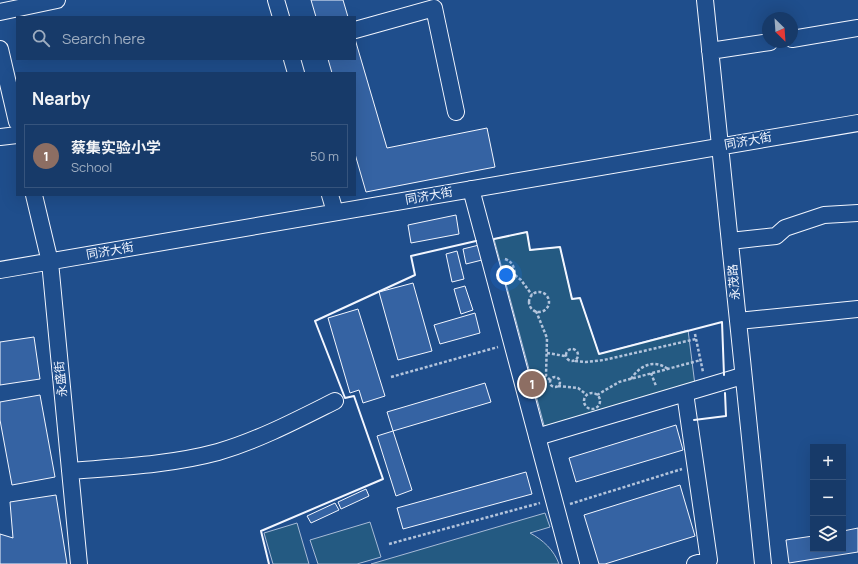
<!DOCTYPE html>
<meta charset="utf-8">
<style>
:root{--surface:#173a69;--page:#20416f;--text:#f1f3f6;--muted:#9eadc0;--line:#36547d;--accent:#e69b98}
body{margin:0;font-family:Manrope,"Noto Sans SC",sans-serif;background:var(--page);color:var(--text)}
.controls{position:absolute;right:12px;bottom:12px;display:grid;overflow:hidden;border-radius:0px;box-shadow:0 4px 16px #0002}
.controls button{width:36px;height:36px;display:grid;place-items:center;padding:0;border:0;border-bottom:1px solid var(--line);background:var(--surface);color:var(--text);font:20px sans-serif}
.compass{position:absolute;left:762px;top:12px;width:36px;height:36px;border-radius:50%;background:var(--surface);box-shadow:0 4px 16px #0002;rotate:155deg}
.you{position:absolute;left:506px;top:275px;width:14px;height:14px;margin:-10px;border:3px solid #fff;border-radius:50%;background:#1a73e8;box-shadow:0 0 0 6px #1a73e833}
.badge{display:grid;place-items:center;width:26px;height:26px;border-radius:50%;background:var(--accent);color:#fff;font-size:13px;font-weight:700}
.pin{position:absolute;translate:-50% -50%;border:2px solid #fff;box-shadow:0 1px 4px #0006}
.list{margin:0;padding:0;list-style:none}
h2{display:flex;justify-content:space-between;align-items:center;height:52px;margin:0;padding:0 16px;font-size:17px}
h2 small{font-size:13px;font-weight:400;color:var(--muted)}
.list li{display:grid;grid-template-columns:26px 1fr auto;gap:12px;align-items:center;box-sizing:border-box;height:64px;margin:0 8px 8px;padding:0 8px;border:1px solid var(--line);border-radius:0px}
.list b{display:block;font-size:15px;white-space:nowrap}
.list p{margin:0;font-size:13px;white-space:nowrap;color:var(--muted)}
.list em{font-size:13px;font-style:normal;color:var(--muted)}
.icon{flex:none;width:22px;height:22px;fill:none;stroke:currentColor;stroke-width:2;stroke-linecap:round;stroke-linejoin:round}
.map{position:relative;flex:none;width:858px;height:564px;overflow:hidden}
.search{position:absolute;background:var(--surface);box-shadow:0 4px 16px #0002;left:16px;top:16px;width:340px;height:44px;display:flex;align-items:center;gap:10px;box-sizing:border-box;padding:0 14px;border-radius:0px;color:var(--muted);font-size:15px}
.panel{position:absolute;background:var(--surface);box-shadow:0 4px 16px #0002;left:16px;top:72px;width:340px;height:124px;border-radius:0px}
.map>svg:first-child{display:block}
</style>
<div class="map">
<svg width="858" height="564" viewBox="0 0 858 564">
<rect width="100%" height="100%" fill="#1f4e8c"/>
<!-- green -->
<path fill="#245a82" stroke="#a8bbd7" d="M527,232L530,250L560,247L572,299L580,298L599,354L688,330L695,385L545,429L494,239Z
M545,513L550,527L530,533C543,540 554,550 559,564H371Z
M370,522L381,557L357,564H318L310,540Z
M297,523L309,564H273L264,533Z"/>
<!-- building -->
<path fill="#3563a3" stroke="#f2f6ff" d="M311,0H343L348,17H316Z
M355,39L387,148L487,128L495,167L366,192L355,154V73H332L328,59H355Z
M456,215L459,234L411,243L408,225Z
M479,245L482,260L466,264L463,249Z
M457,251L464,279L452,282L446,254Z
M413,283L432,351L398,360L379,292Z
M465,286L473,310L461,314L454,289Z
M358,309L385,396L363,403L359,390L350,393L328,318Z
M475,313L480,333L440,344L434,325Z
M34,337L40,379L0,385V342Z
M485,383L491,402L393,431L387,412Z
M40,395L55,477L12,485L0,420V402Z
M676,425L683,450L576,482L569,458Z
M393,431L412,490L396,496L377,436Z
M526,472L532,494L403,529L397,508Z
M680,485L695,536L605,564H599L584,515Z
M366,489L369,496L341,509L338,502Z
M56,495L67,564H0V534L13,538L10,502Z
M335,503L339,510L311,523L307,516Z
M858,528V552L789,563L786,540L813,536V549H843V531Z"/>
<g fill="none" stroke-linecap="round" stroke-linejoin="round">
<defs>
<path id="minor" d="M276,0L281,17
M705,0L763,564
M0,12L57,0
M355,30L434,8L456,112
M792,39L858,28
M0,49L17,122
M710,51L770,42
M292,59L296,73
M0,137L17,135
M471,189L571,564
M34,195L50,262L79,564
M330,195L335,212
M730,241L776,236L785,228L824,215L858,213
M0,270L858,123
M738,321L858,309
M685,393L709,560L695,564
M537,437L742,376
M70,471C119,467 170,465 218,452C259,440 297,420 335,401"/>
</defs>
<!-- minor casing -->
<use href="#minor" stroke="#f2f6ff" stroke-width="18"/>
<!-- path -->
<path stroke="#b3c4dc" stroke-width="2.5" stroke-dasharray="3 2" stroke-linecap="butt" d="M505,259C513,262 514,267 515,275L511,280
M515,275L521,280L532,295
M529 302a10 10 0 1 1 20 0a10 10 0 1 1-20 0Z
M536,311L547,338L546,376L550,380
M695,334L703,372
M566 355a6 6 0 1 1 12 0a6 6 0 1 1-12 0Z
M547,353L565,356
M575,361L586,362L604,360L696,339
M651,373L656,386
M391,377L498,347
M550 382a5 5 0 1 1 10 0a5 5 0 1 1-10 0Z
M631,379C640,365 654,359 668,369
M558,386L578,388L587,395
M584 401a8 8 0 1 1 16 0a8 8 0 1 1-16 0Z
M597,395L619,382L701,360
M570,504L682,469
M389,544L540,503"/>
<!-- minor -->
<use href="#minor" stroke="#1f4e8c" stroke-width="16"/>
<!-- wall -->
<path stroke="#f2f6ff" stroke-width="2" d="M494,239L527,232L530,250L560,247L572,299L580,298L599,354L722,322L724,375
M694,420L726,416L725,393
M269,564L261,531L383,479L354,396L345,398L315,321L415,275L411,256L476,241"/>
</g>
<g text-anchor="middle" stroke-width="3" stroke-linejoin="round" paint-order="stroke">
<!-- street labels -->
<g font-size="12" fill="#f2f6ff" stroke="#1f4e8c">
<text transform="translate(748 141) rotate(-10)" y="4">同济大街</text>
<text transform="translate(429 196) rotate(-10)" y="4">同济大街</text>
<text transform="translate(110 251) rotate(-10)" y="4">同济大街</text>
<text transform="translate(734 282) rotate(-95)" y="4">永茂路</text>
<text transform="translate(61 379) rotate(-96)" y="4">永盛街</text>
</g>
</g>
</svg>
<div class="controls">
<button>+</button>
<button>−</button>
<button><svg class="icon" aria-label="layers" viewBox="0 0 24 24"><path d="M12 4l9 5-9 5-9-5zM3 14l9 5 9-5"/></svg></button>
</div>
<svg class="compass" viewBox="-18 -18 36 36"><path d="M0-13l5 13h-10z" fill="#e53935"/><path d="M0 13l5-13h-10z" fill="#9eadc0"/></svg>
<div class="you"></div>
<div class="pin badge" style="left:532px;top:384px;background:#8d6e63">1</div>
<div class="search"><svg class="icon" aria-label="search" viewBox="0 0 24 24"><circle cx="10" cy="10" r="6"/><path d="M15 15l6 6"/></svg>Search here</div>
<section class="panel">
<h2>Nearby<small></small></h2>
<ul class="list">
<li><span class="badge" style="background:#8d6e63">1</span><div><b>蔡集实验小学</b><p>School</p></div><em>50 m</em></li>
</ul>
</section>
</div>
